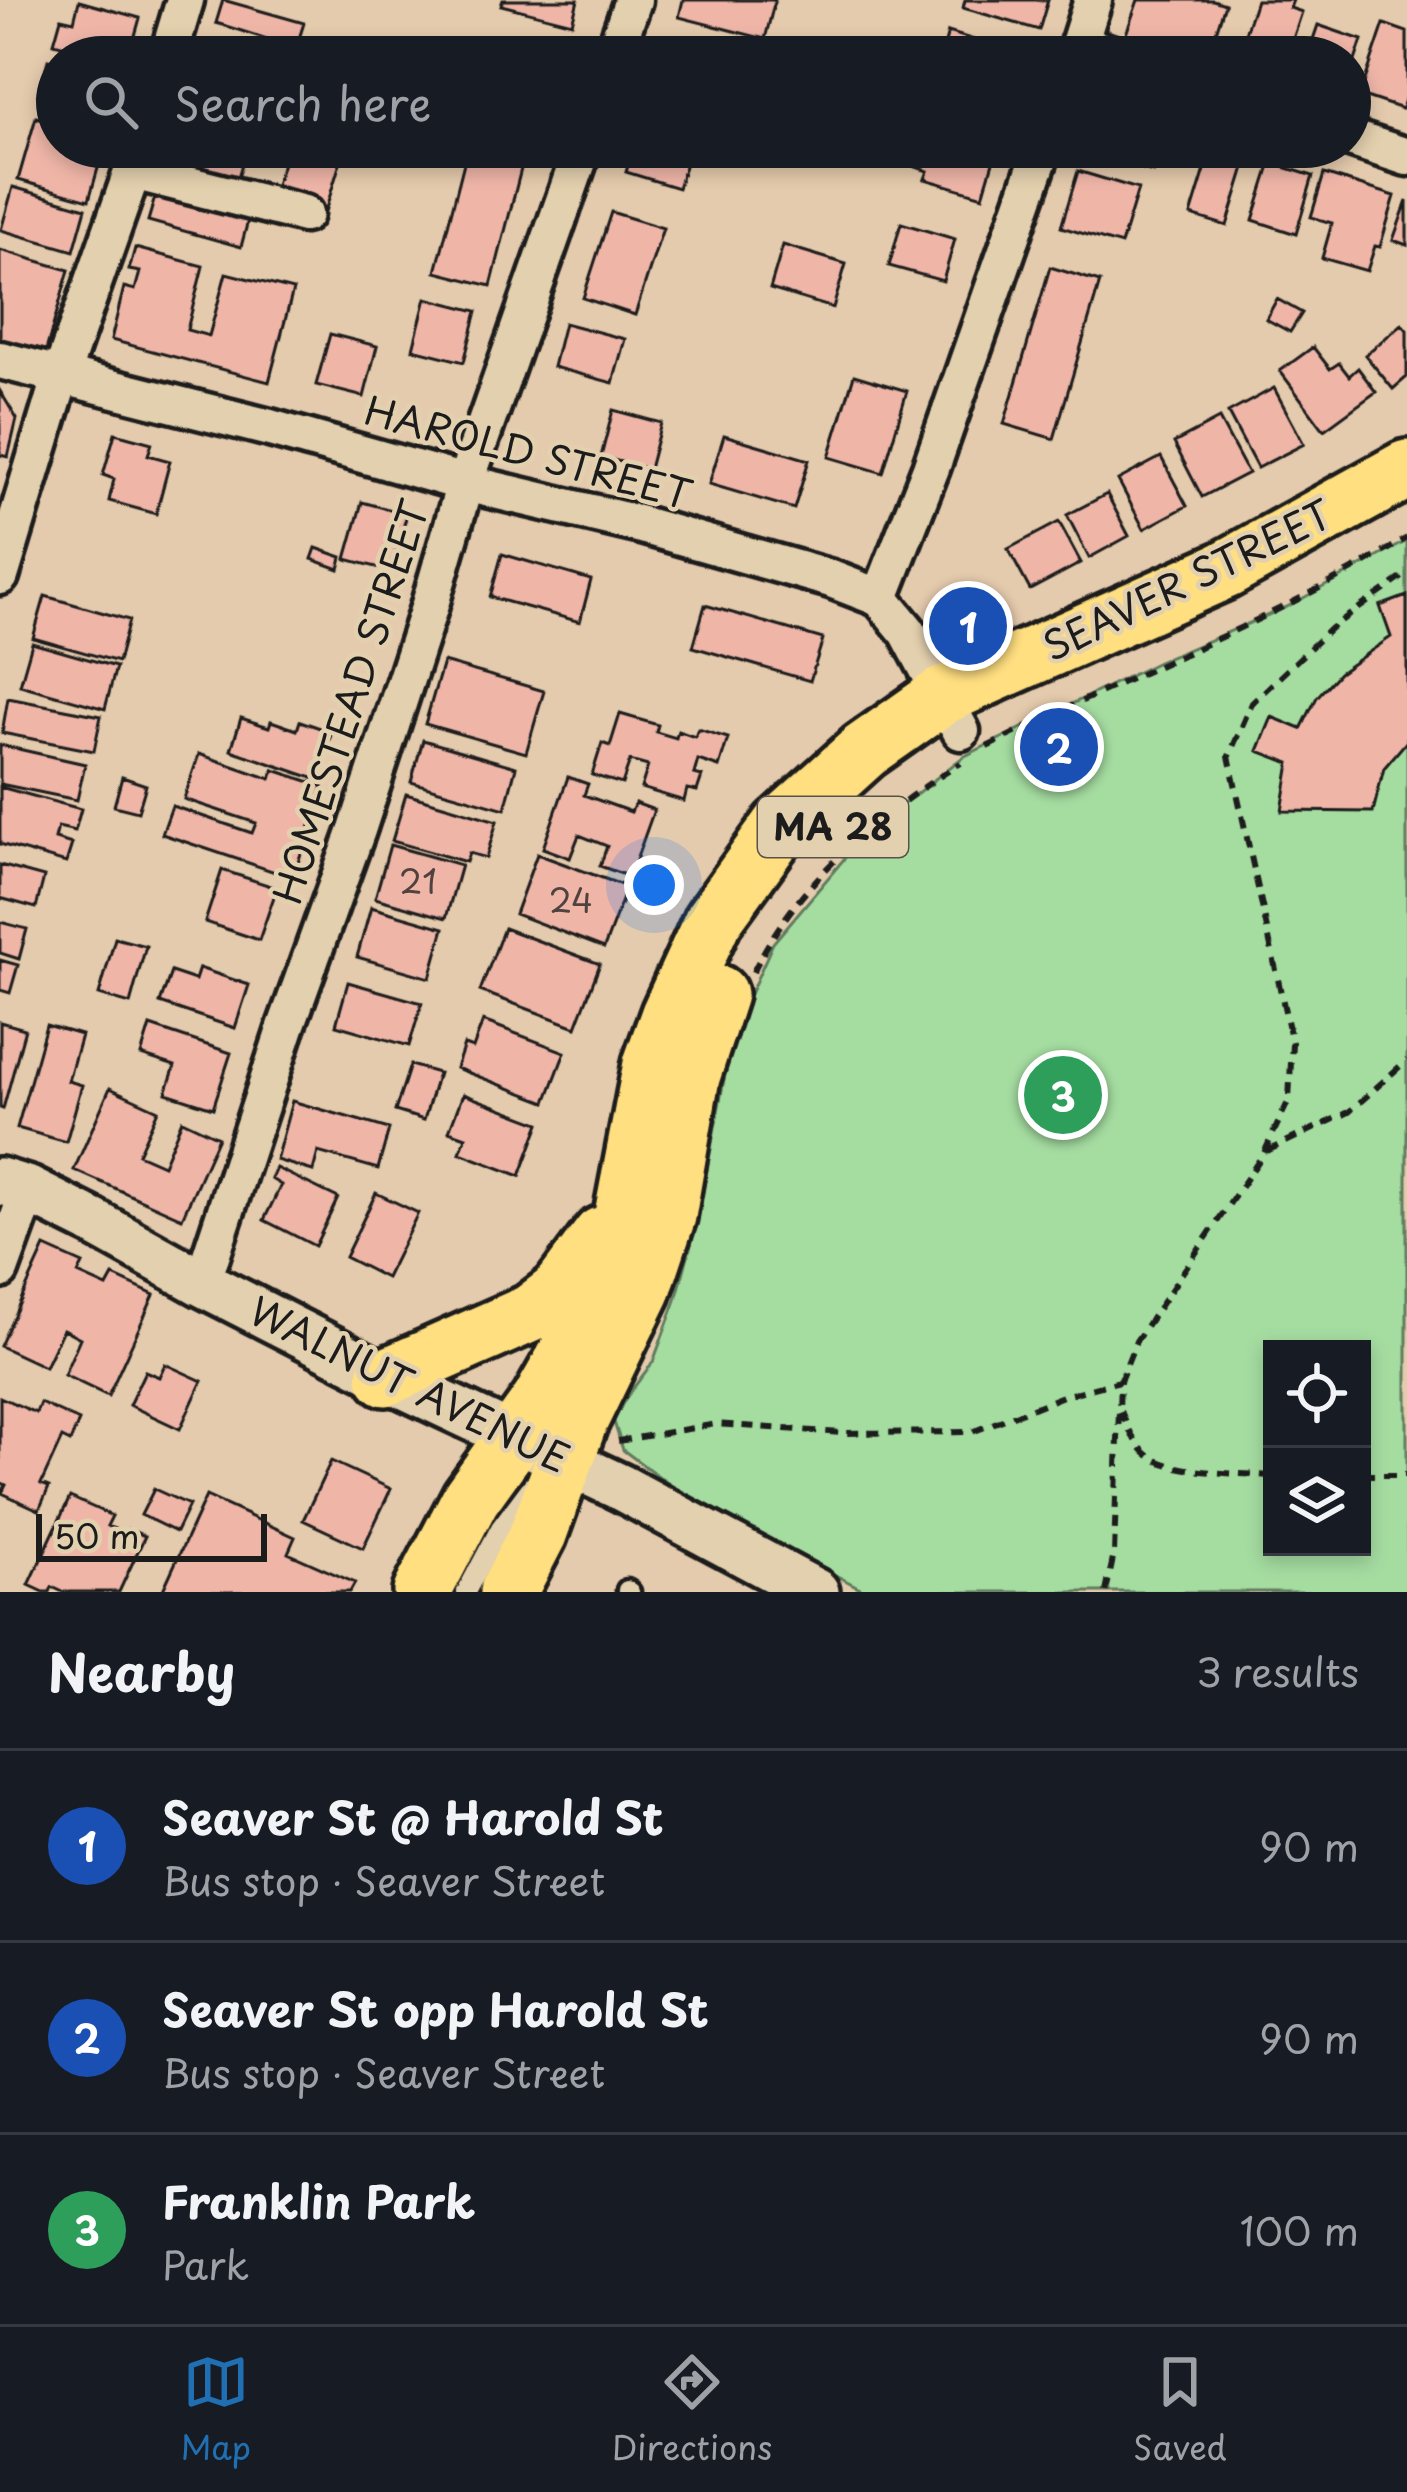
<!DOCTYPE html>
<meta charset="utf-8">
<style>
:root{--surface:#171b24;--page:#242831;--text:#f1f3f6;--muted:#9ea1a6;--line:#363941;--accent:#1f6fb2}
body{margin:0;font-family:"Playpen Sans",sans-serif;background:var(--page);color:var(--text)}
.controls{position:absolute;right:36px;bottom:36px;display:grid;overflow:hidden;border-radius:0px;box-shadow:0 6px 18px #0003}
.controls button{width:108px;height:108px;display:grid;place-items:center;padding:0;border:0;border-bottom:3px solid var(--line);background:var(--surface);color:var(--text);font:60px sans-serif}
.scale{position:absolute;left:36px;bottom:30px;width:231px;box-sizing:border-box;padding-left:12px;border:6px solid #1c1c1c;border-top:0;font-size:33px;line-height:42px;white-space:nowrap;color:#1c1c1c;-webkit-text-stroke:9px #e3d0ae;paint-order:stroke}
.you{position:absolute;left:654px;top:885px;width:42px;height:42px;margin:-30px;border:9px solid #fff;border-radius:50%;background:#1a73e8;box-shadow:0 0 0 18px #1a73e833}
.badge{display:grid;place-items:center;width:78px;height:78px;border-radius:50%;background:var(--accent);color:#fff;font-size:39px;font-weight:700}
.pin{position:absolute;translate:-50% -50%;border:6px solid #fff;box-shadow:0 3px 12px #0006}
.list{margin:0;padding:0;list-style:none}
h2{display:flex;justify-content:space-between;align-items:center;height:156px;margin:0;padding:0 48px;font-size:51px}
h2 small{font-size:39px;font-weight:400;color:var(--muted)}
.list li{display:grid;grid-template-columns:78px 1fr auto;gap:36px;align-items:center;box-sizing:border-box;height:192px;padding:0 48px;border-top:3px solid var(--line)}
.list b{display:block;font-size:45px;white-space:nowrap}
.list p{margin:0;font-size:39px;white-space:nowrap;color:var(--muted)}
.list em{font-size:39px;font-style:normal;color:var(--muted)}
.icon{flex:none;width:66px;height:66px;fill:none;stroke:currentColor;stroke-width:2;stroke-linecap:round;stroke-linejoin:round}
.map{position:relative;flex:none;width:1407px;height:1592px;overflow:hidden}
.search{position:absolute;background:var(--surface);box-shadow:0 6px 18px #0003;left:36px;right:36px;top:36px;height:132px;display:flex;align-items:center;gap:30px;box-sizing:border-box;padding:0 42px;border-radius:66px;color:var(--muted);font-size:45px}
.sheet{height:732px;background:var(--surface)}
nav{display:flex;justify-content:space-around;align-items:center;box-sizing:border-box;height:168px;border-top:3px solid var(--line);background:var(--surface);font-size:33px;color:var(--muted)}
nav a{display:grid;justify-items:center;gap:6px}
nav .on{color:var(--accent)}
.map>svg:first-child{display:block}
</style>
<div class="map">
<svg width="1407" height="1592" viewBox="0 0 1407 1592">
<rect width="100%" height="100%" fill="#e5cbad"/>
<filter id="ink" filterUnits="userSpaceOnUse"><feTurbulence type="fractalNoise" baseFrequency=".00833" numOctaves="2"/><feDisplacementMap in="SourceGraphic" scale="24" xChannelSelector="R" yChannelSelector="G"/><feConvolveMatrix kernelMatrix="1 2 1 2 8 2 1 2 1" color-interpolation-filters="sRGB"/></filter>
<g filter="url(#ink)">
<!-- green -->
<path fill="#a5dda1" stroke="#607c5e" stroke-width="3" fill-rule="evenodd" d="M1407,541V1592H868L689,1499L623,1450L612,1416L653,1362L676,1300L697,1223L733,1032L773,943L865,834L963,757L1158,662L1287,607ZM1272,1349H1362V1547H1272Z"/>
<!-- building -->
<path fill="#efb6a8" stroke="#1c1c1c" stroke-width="3" d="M223,0L304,23L296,48L216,23Z
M503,0H578L572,23L501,5Z
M683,0H775L765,39L679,17Z
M965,0H1048L1039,30L963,8Z
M1138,0H1213L1225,4L1208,57H1194L1126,34Z
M1256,0H1293L1290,8L1302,12L1287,57H1237Z
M79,1L140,18L129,57H105L54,43L61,18L74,21Z
M1384,24L1407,32V93L1402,109L1360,95Z
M1318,25L1362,40L1350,76V57H1307Z
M948,32L1023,55L1022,57H941Z
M48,60L57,62V117L45,113L49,98L38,95Z
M36,117L57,123V147H104L89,200L18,180Z
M175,147H199L243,161L234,190L168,169Z
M288,147L344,150L325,212L319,215L272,197Z
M468,147L523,161L491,286L436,272Z
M634,147H691L678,188L626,172Z
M838,147H882L876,166L836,155Z
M918,147H978L996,152L983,196L925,179L928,171L913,166Z
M1090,147H1160L1153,172L1088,153Z
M1212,147L1250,151L1227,226L1191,215Z
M1271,163L1313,176L1296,234L1253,220Z
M1078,171L1138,189L1121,245L1061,227Z
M1324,174L1395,196L1380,247L1375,246L1367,271L1322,258L1332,223L1311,217Z
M13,187L86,208L74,251L1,230Z
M158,187L250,213L241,247L148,221Z
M1407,201V245L1393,240Z
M611,212L663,228L635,315L583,298Z
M901,223L955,239L943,281L889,266Z
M783,245L846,264L833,308L770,289Z
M135,248L203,266L187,330L209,336L226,273L293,290L269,382L111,340L124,287L135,290L140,272L129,270Z
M0,250L69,270L45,354L0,341Z
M1050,267L1100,282L1054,439L1004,424Z
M426,298L477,311L464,362L413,349Z
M1277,299L1302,313L1290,332L1266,319Z
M564,323L625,339L613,383L553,367Z
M1402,324L1407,330V377L1393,389L1365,355Z
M330,334L377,346L364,397L316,385Z
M1313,347L1330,369L1339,363L1349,376L1358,368L1376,392L1324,430L1280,371Z
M854,375L907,391L883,473L829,457Z
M1274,388L1304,444L1257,468L1228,413Z
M0,391L17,419L8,457L0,455Z
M613,410L661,423L649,469L601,457Z
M1219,419L1248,473L1202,497L1174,443Z
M115,433L152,443L148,455L170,461L156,514L109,501L114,479L103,475Z
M724,435L809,460L794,509L709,484Z
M1161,457L1187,506L1144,529L1118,480Z
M1107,494L1129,536L1089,558L1067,515Z
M362,502L407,514L391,571L346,559Z
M1059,522L1081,563L1030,590L1008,549Z
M316,548L342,557L339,569L312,559Z
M502,554L591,580L580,622L490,597Z
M45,596L129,620L118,662L33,638Z
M1407,596V741L1384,768L1373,812L1282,811L1290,763L1258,751L1272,717L1301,729L1317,697L1339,673L1391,637L1380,606Z
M705,605L823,639L810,681L693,647Z
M32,643L116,667L105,709L20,685Z
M443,662L544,691L526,753L425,724Z
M8,698L101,716L94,751L2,733Z
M620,714L658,725L656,732L676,738L678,731L695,737L698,729L728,738L719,767L698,760L694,774L702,776L697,791L687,789L684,801L641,788L648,766L630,761L622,784L592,775L602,743L610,746Z
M241,718L269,727L271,721L297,730L300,721L332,732L316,779L231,750Z
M423,740L516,767L505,809L411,782Z
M0,745L85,764L77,800L0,784Z
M199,754L271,779L274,770L323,786L293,878L162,834L172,806L252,833L256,823L184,799Z
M122,777L146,785L138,812L114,806Z
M568,777L588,784L584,795L631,812L635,803L654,810L630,877L600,866L607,846L579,835L570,858L543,848Z
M0,787L81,809L75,831L58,827L55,839L72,844L66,863L0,844Z
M406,794L497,821L486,858L469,853L466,862L392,841Z
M390,845L461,865L446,918L375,898Z
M537,854L627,887L604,948L515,914Z
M0,865L44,877L36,908L0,898Z
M222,870L277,888L259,940L205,922Z
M371,907L444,928L430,978L357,957Z
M0,922L27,929L19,959L0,953Z
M504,928L600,964L576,1027L480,991Z
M115,938L146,946L130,1004L99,995Z
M0,960L18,965L10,993L0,990Z
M199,968L249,985L235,1028L160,1003L171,972L195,980Z
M348,982L422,1003L409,1046L336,1025Z
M483,1021L565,1052L546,1102L456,1068L464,1045L473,1048Z
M0,1022L25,1029L3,1109L0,1108Z
M46,1025L81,1035L68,1081L82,1085L66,1142L17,1128Z
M150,1026L231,1053L213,1108L166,1093L175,1066L141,1055Z
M410,1065L438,1073L424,1120L395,1111Z
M110,1088L158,1110L138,1154L163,1165L182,1120L218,1137L182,1218L74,1170Z
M463,1094L540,1123L520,1176L460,1153L466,1137L449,1131Z
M292,1101L389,1129L378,1169L318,1152L313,1171L276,1160Z
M276,1168L338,1198L315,1246L264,1220L281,1185L271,1179Z
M376,1193L418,1213L386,1278L345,1257Z
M45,1247L83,1264L78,1274L107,1287L113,1276L154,1295L108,1396L64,1375L80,1338L63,1329L45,1367L0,1346Z
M165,1364L202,1381L180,1429L129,1405L145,1371L159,1377Z
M0,1397L36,1413L40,1403L79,1421L70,1442L62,1438L41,1484L49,1487L39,1510L2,1493L6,1485L0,1482Z
M331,1461L391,1489L363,1548L303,1520Z
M154,1489L189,1505L176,1532L141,1515Z
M206,1496L295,1537L288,1553L355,1583L350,1592H162Z
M70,1497L112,1516L107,1526L126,1534L128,1529L145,1536L119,1592H63L52,1587L50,1592H44L29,1585Z"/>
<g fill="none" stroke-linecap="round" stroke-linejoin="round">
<defs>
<path id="service" d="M627,1590L630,1592
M466,1592L500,1528L533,1484"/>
<path id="minor" d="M1079,43L1118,57
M168,57L185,0
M613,57L633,0
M1075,57L1093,0
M1350,138L1407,157
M133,171L304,214
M0,360L270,428L465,483L638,524L831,579L880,598L908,632L961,731
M0,576L61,375L141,147
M880,598L931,468L1043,147
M0,1270L29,1190
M202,1283L286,1027L357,830L429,608L465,483L583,147"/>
<path id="tertiary" d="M0,1181L29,1190L91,1221L202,1283L386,1377L620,1487L816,1592"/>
<path id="primary" d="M386,1377L531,1313L560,1291L601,1236
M422,1592L471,1498L540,1402L581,1330L619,1236L652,1064L670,1014L713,920L781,826L864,751L942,696L1225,570L1407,469
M508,1592L538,1534L578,1423L642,1291L667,1216L691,1077L718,994"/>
</defs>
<!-- service casing -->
<use href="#service" stroke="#1c1c1c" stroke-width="27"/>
<!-- minor casing -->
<use href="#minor" stroke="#1c1c1c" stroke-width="45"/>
<!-- tertiary casing -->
<use href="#tertiary" stroke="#1c1c1c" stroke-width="54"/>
<!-- primary casing -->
<use href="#primary" stroke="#1c1c1c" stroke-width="66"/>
<!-- path -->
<path stroke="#1c1c1c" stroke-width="6" stroke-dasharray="12 9" stroke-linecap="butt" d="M987,747C1127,676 1274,621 1407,538
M753,972C797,882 877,815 961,763
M1267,1151L1349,1112L1407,1060
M1121,1411C1128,1428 1137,1450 1154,1459C1182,1474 1240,1473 1272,1476
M618,1441L716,1424L842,1433L972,1432L1063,1396L1120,1381
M1362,1475H1407
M1106,1592L1114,1554L1120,1381L1136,1341L1264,1153L1289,1100L1292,1043L1229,756L1252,703L1331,628L1407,574"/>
<!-- service -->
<use href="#service" stroke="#e3d0ae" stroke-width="18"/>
<!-- minor -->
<use href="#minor" stroke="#e3d0ae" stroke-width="36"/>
<!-- tertiary -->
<use href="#tertiary" stroke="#e3d0ae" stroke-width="45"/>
<!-- primary -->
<use href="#primary" stroke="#ffdf80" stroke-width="57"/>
</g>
</g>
<g text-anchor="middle" stroke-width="9" stroke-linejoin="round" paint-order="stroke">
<!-- number labels -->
<g font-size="33" fill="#51423f">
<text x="418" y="894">21</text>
<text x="571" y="913">24</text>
</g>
<!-- shield labels -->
<rect fill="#e3d0ae" stroke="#585248" stroke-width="3" x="758" y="797" width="150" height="60" rx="9"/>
<g font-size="36" font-weight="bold" fill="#1c1c1c">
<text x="833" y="840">MA 28</text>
</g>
<!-- street labels -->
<g font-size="39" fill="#1c1c1c" stroke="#e3d0ae">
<text transform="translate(528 453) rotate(15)" y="14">HAROLD STREET</text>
<text transform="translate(1187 581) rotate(-26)" y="14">SEAVER STREET</text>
<text transform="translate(351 702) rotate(-72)" y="14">HOMESTEAD STREET</text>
<text transform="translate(409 1385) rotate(26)" y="14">WALNUT AVENUE</text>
</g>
</g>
</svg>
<div class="controls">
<button><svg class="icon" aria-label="locate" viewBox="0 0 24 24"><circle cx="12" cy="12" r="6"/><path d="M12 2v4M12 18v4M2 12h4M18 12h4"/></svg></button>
<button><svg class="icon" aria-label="layers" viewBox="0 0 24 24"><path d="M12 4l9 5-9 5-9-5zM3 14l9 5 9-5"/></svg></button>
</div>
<div class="scale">50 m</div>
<div class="you"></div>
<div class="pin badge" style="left:968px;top:626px;background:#1a4fb4">1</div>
<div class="pin badge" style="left:1059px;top:747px;background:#1a4fb4">2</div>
<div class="pin badge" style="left:1063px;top:1095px;background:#2e9e5b">3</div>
<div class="search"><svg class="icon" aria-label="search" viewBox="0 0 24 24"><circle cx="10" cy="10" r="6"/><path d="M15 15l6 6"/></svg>Search here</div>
</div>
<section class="sheet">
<h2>Nearby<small>3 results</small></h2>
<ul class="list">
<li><span class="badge" style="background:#1a4fb4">1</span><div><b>Seaver St @ Harold St</b><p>Bus stop · Seaver Street</p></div><em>90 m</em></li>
<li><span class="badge" style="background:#1a4fb4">2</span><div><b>Seaver St opp Harold St</b><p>Bus stop · Seaver Street</p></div><em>90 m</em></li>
<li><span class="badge" style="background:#2e9e5b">3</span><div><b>Franklin Park</b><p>Park</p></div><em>100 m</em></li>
</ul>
</section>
<nav>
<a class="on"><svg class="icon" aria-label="map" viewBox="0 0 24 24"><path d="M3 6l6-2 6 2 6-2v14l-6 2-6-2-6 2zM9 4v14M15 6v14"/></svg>Map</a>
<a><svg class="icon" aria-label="directions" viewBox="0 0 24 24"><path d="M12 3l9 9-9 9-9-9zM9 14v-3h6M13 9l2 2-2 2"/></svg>Directions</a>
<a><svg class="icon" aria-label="saved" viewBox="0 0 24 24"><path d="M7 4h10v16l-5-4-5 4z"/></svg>Saved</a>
</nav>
